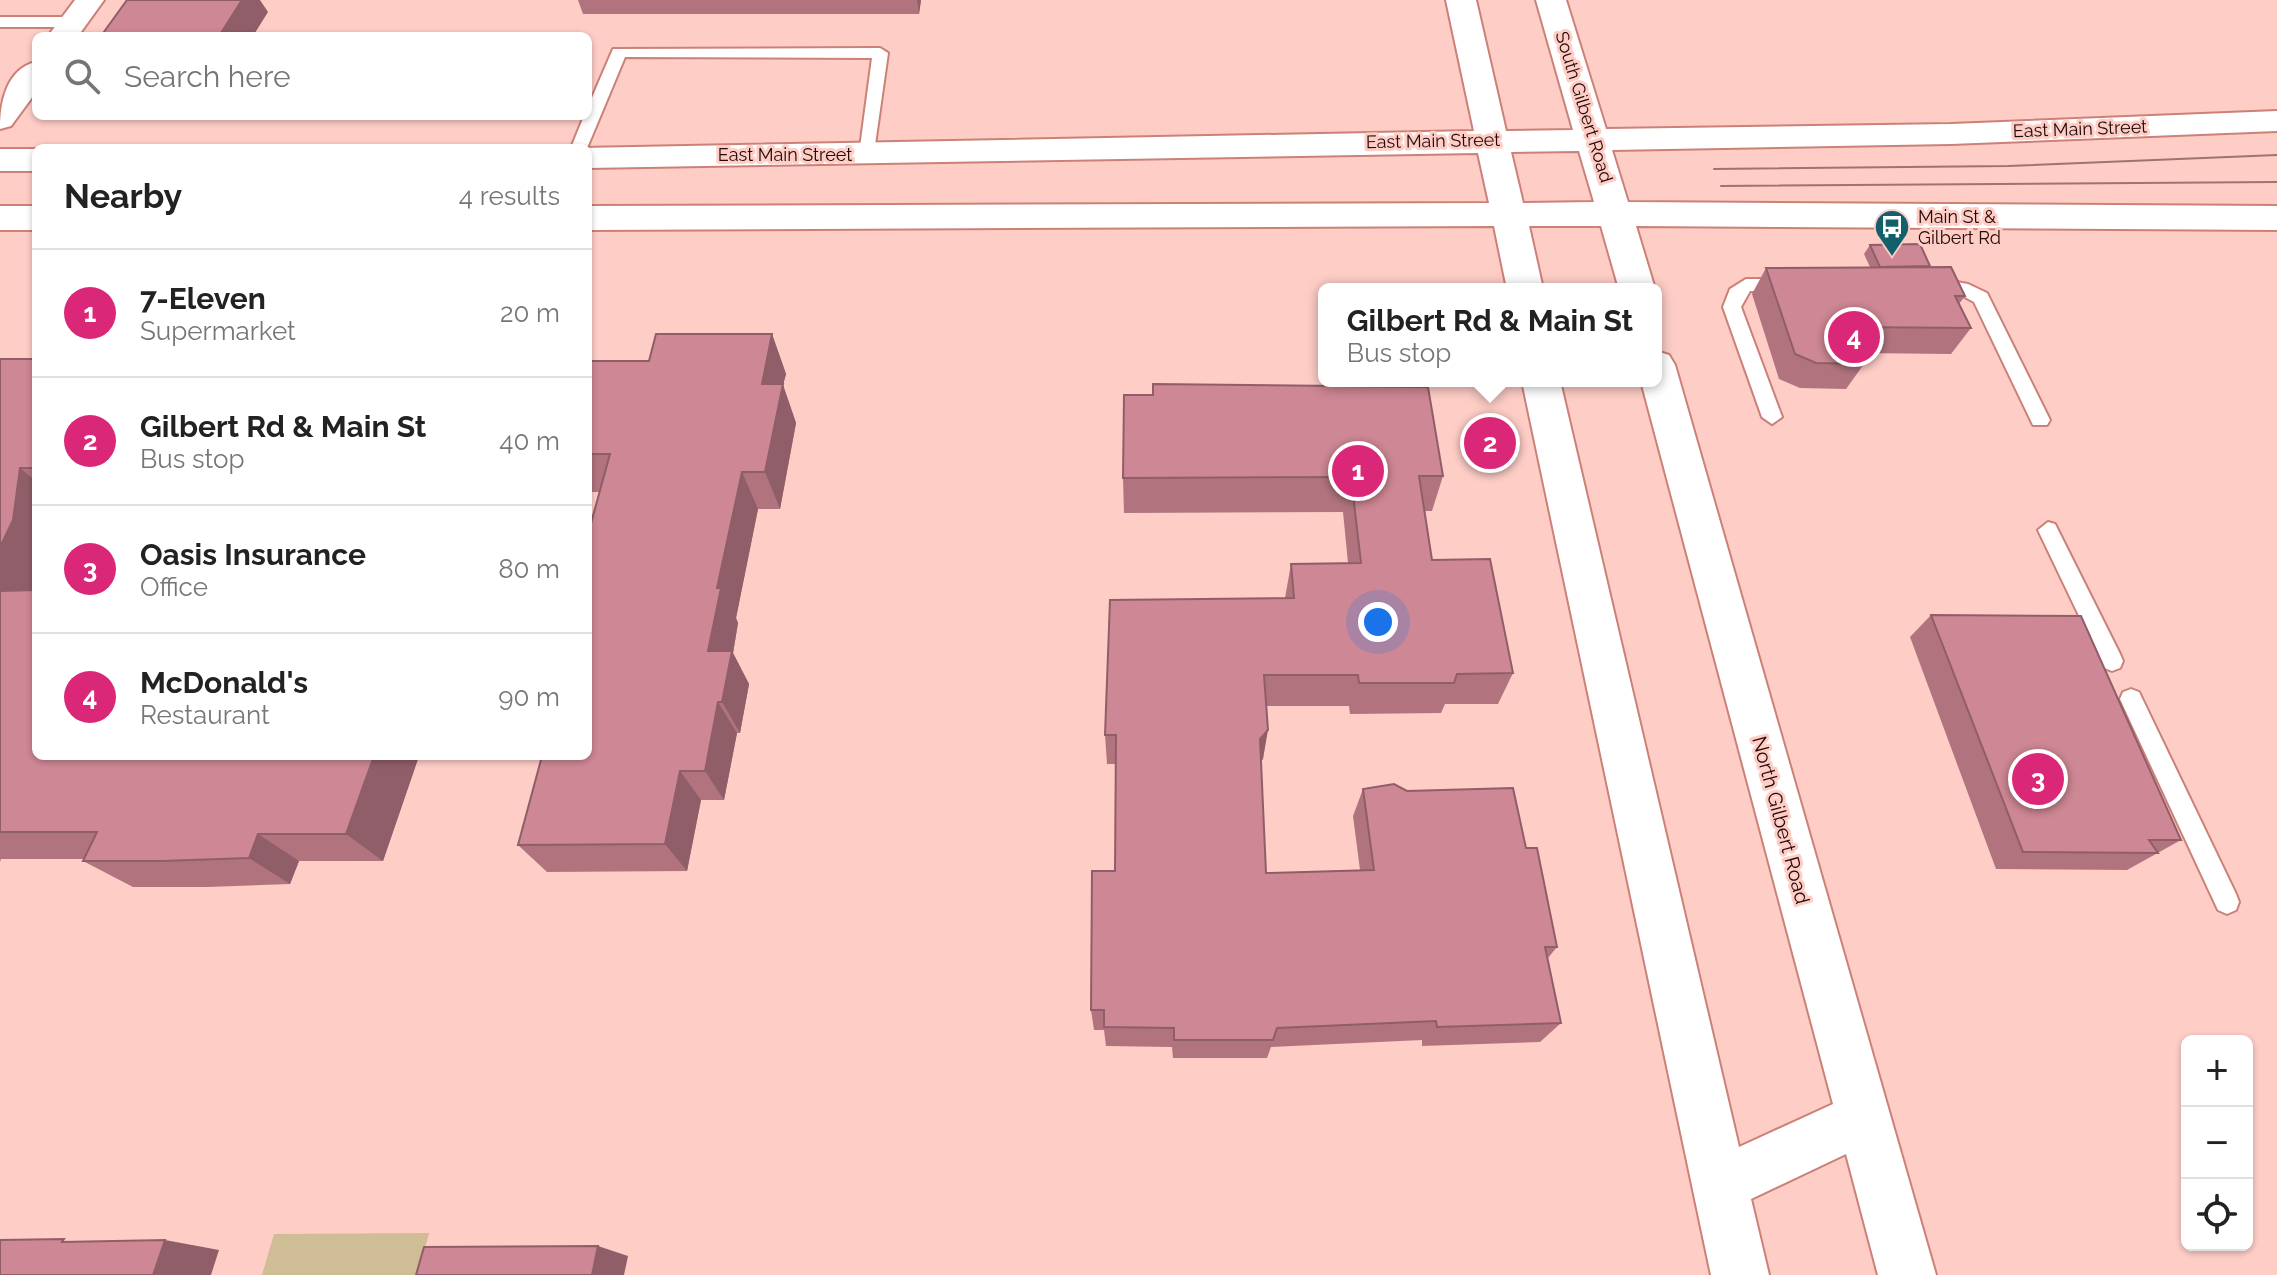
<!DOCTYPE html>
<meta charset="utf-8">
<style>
:root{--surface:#fff;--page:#f2f2f2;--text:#222;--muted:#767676;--line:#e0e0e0;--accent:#db2777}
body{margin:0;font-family:Raleway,sans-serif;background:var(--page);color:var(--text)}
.controls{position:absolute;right:24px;bottom:24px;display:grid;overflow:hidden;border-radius:12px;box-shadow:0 2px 6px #0004}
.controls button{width:72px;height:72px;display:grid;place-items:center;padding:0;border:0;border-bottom:2px solid var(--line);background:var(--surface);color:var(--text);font:40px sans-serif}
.you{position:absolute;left:1378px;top:622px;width:28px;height:28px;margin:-20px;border:6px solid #fff;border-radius:50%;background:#1a73e8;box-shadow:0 0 0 12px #1a73e833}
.badge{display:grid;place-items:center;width:52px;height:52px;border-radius:50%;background:var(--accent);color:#fff;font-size:26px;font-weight:700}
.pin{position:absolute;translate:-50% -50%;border:4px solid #fff;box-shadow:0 2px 8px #0006}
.popup{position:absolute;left:1318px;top:283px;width:344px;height:104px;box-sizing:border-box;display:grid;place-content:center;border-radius:12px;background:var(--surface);filter:drop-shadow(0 2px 6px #0005);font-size:26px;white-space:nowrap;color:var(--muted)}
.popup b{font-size:30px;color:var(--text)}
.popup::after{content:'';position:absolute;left:50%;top:100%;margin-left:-16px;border:16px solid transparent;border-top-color:var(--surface)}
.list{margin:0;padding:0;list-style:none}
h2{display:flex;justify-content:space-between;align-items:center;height:104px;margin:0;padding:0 32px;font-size:34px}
h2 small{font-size:26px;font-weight:400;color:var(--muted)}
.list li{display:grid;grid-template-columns:52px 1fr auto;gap:24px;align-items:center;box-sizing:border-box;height:128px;padding:0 32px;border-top:2px solid var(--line)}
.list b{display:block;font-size:30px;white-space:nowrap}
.list p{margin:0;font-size:26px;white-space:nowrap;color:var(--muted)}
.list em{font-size:26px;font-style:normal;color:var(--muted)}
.icon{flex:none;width:44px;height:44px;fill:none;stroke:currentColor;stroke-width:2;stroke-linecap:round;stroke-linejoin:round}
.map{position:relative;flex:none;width:2277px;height:1275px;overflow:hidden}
.search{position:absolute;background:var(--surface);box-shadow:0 2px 6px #0004;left:32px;top:32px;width:560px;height:88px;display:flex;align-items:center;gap:20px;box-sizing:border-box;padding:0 28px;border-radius:12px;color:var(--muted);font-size:30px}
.panel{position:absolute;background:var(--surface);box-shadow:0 2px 6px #0004;left:32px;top:144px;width:560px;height:616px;border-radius:12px}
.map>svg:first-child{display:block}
</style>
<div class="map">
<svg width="2277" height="1275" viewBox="0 0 2277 1275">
<rect width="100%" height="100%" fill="#fecdc6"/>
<!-- green -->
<path fill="#cfbd96" d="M429,1233L418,1275H262L274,1234Z"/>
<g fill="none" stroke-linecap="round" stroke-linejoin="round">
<defs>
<path id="service" d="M0,17H73L81,22L73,27H0Z
M880,48L888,53L873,159L867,160L859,155L872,58L625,57L587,148H571L584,116H588V107L613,49Z
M1933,278L1968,284L1987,293L2050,420L2047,425H2033L1974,302L1963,296L1927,288V280Z
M1746,279H1787L1796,285L1787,291H1750L1741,307L1782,417L1772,424L1762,417L1723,307L1730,289Z
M2048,522L2055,524L2120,654L2123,661L2120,668L2112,671L2104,668L2038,530Z
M2131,689L2139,692L2236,894L2239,902L2236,910L2227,914L2218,910L2120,699L2123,692Z"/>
<path id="minor" d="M75,0H104L78,36H48Z
M36,62V92L11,126L0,129C0,103 6,69 36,62Z"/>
<path id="primary" d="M1446,0H1476L1506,131L1573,130L1536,0H1566L1606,129L1951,124L2277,111V131L1951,144L1612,150L1628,202L2277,206V230L1636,226L1655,289H1619L1601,226H1529L1543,289H1507L1494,226L588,230V206L1489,203L1478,153L588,168V148H581L1474,131ZM1579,151L1594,202L1523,203L1511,152Z
M0,149H36V171H0Z
M0,206H36V230H0Z
M1656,351L1669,355L1675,365L1936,1275H1878L1846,1154L1751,1199L1769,1275H1711L1522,381H1560L1739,1147L1833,1104L1641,381H1656Z"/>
</defs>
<!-- service casing -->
<use href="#service" stroke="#cb8178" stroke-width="4"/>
<!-- minor casing -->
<use href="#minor" stroke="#cb8178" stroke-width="4"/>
<!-- primary casing -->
<use href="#primary" stroke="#cb8178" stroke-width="4"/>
<!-- service -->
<use href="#service" fill="#fff" fill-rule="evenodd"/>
<!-- minor -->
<use href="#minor" fill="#fff" fill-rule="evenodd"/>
<!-- primary -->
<use href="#primary" fill="#fff" fill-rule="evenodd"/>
<!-- tram -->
<path stroke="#9c7470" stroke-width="2" d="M1714,169L2008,166L2277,155
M1721,186L2277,182"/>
</g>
<!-- wall -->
<path fill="#b1747f" d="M578,0H921L919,14H583Z
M1870,245L1930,266V267L1965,296L1959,304L1971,328L1951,354L1860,353L1864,364L1846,389L1800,388L1779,379L1752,294L1766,268L1870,267L1864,254Z
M772,334L786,374L783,385L796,423L780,509H758L736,618L738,623L733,653L749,684L740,733H737L724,800H701L687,871L547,872L518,845L588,756L599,492H588V361H649Z
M0,358L36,359V756H419L383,861H299L290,884L208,887H133L83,861L84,859H1L0,862Z
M1443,476L1432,511H1424L1432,560L1513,673L1498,704H1445L1441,713L1350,714L1349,706H1266L1263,759L1261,761L1266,873L1360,870L1353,816L1363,789L1526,848L1557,947L1548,958L1561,1023L1540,1042L1422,1046V1040L1271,1047L1267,1058H1173L1172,1047L1106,1046L1104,1030H1094L1091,1010L1115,871L1116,764H1107L1105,735L1285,598L1291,564L1348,563L1343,512L1124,513L1123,478Z
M1931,615L2181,840L2127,870L1996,869L1910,637Z"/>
<!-- shaded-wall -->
<path fill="#905e68" d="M242,0H260L268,12L253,36H219Z
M917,0H921L919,14Z
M772,334L786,374L783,385L796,423L780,509L765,472L762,384Z
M20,468L36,481V605L0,607V547Z
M742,472L758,509L736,618L738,623L733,653L749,684L740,733L722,702L708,651L717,588Z
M718,702L737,733L724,800L705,771Z
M1268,730L1263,759L1255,768L1260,739Z
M374,756H419L383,861L346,834Z
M680,771L701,800L687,871L665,844Z
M258,834L299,861L290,884L249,858Z
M165,1240L219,1250L211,1275H153Z
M598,1246L628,1256L624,1275H592Z"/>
<!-- building -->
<path fill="#ce8794" stroke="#905e68" stroke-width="2" d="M127,0H242L219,36H101Z
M1920,244L1930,266L1880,267L1870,245Z
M1951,267L1965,296H1955L1971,328L1850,327L1864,364L1816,363L1795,354L1766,268Z
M656,334H772L762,384H783L765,472H742L717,588H721L708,651H732L722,702H718L705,771H680L665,844L518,845L542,756H588V534L610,454H588V361H649Z
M0,359H36V468H20L13,520L0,547Z
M1153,384L1428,387L1443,476H1419L1432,560L1490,559L1513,673L1457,674L1454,683H1359L1358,675H1264L1268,730L1260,739L1266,873L1374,870L1363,789L1394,784L1407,791L1513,788L1526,848H1537L1557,947H1545L1561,1023L1437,1027L1436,1021L1277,1028L1273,1040H1174V1028L1104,1027V1010H1091L1092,871H1115L1116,735H1105L1110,600L1294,598L1291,564L1361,563L1351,477L1123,478L1124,395H1153Z
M36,590V756H374L346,834H258L249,858L162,861H83L97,832H0V591Z
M1931,615L2081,616L2181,840H2149L2158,853L2023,852Z
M64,1239L62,1242L165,1240L153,1275H0V1240Z
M598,1246L592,1275H416L424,1247Z"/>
<!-- icons -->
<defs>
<symbol id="bus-pin" viewBox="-11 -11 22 30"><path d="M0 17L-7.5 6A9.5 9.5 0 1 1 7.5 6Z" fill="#11606a" stroke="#fecdc6"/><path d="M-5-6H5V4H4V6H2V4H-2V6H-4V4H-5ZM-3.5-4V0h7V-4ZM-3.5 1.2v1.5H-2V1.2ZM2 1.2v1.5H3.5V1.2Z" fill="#fff"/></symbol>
</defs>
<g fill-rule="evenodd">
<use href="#bus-pin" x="1872" y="207" width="40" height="54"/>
</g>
<g text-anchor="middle" stroke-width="6" stroke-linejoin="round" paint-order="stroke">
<!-- far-street labels -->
<g font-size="18" fill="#240907" stroke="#fecdc6">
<text transform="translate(1584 107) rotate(73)" y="6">South Gilbert Road</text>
<text transform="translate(2080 129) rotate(-2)" y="6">East Main Street</text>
<text transform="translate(1433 141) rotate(-1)" y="6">East Main Street</text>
<text x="785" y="161">East Main Street</text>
</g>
<!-- far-poi labels -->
<g font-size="18" fill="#240907" stroke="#fecdc6" text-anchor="start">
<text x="1918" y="223">Main St &amp;<tspan x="1918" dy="21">Gilbert Rd</tspan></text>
</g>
<!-- street labels -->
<g font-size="20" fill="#240907" stroke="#fecdc6">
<text transform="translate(1781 820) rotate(75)" y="7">North Gilbert Road</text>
</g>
</g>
</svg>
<div class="controls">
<button>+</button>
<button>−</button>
<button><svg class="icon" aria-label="locate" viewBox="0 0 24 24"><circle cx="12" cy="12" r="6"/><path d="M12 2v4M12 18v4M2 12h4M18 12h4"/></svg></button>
</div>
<div class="you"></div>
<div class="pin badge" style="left:1358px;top:471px">1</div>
<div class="pin badge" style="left:1490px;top:443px">2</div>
<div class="popup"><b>Gilbert Rd &amp; Main St</b>Bus stop</div>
<div class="pin badge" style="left:2038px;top:779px">3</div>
<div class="pin badge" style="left:1854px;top:337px">4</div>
<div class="search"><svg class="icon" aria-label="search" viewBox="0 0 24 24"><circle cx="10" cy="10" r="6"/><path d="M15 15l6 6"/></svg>Search here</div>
<section class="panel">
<h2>Nearby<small>4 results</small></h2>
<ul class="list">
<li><span class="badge">1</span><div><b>7-Eleven</b><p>Supermarket</p></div><em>20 m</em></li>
<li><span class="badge">2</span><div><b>Gilbert Rd &amp; Main St</b><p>Bus stop</p></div><em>40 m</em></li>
<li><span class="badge">3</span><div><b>Oasis Insurance</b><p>Office</p></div><em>80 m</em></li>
<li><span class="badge">4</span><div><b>McDonald's</b><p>Restaurant</p></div><em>90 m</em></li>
</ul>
</section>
</div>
